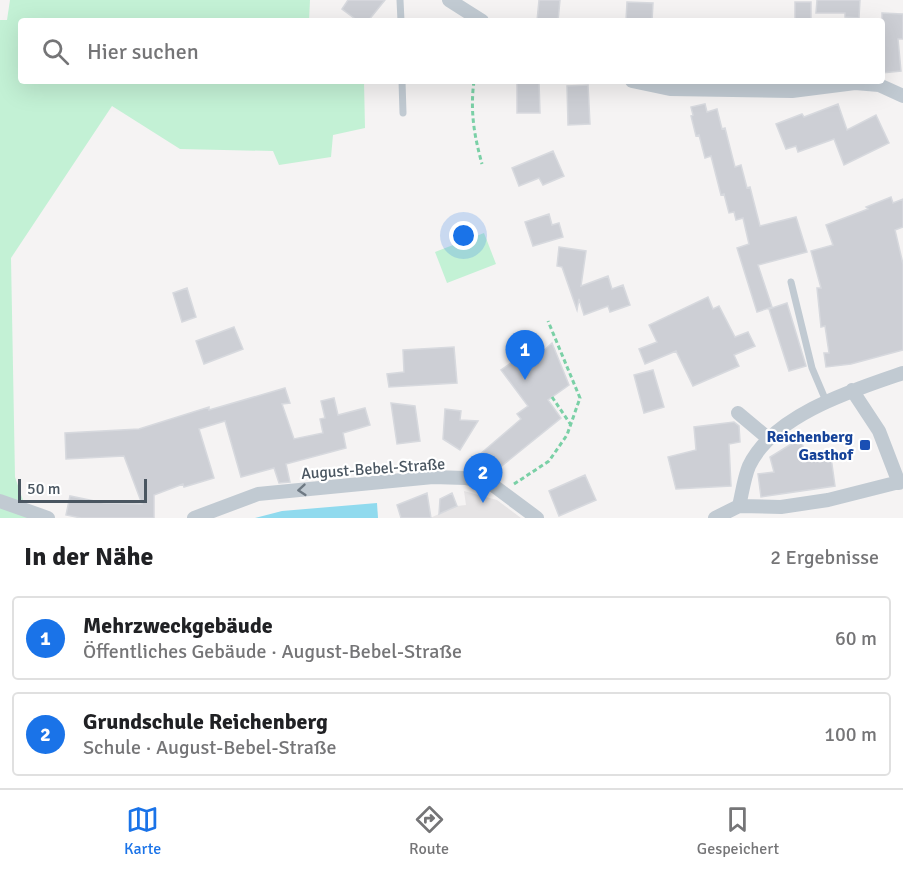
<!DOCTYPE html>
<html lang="de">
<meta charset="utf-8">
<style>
:root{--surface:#fff;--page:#f6f6f6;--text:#202124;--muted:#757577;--line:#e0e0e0;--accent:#1a73e8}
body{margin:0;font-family:Signika,sans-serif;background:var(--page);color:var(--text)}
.scale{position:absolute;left:18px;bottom:15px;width:129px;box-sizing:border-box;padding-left:6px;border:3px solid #4a5661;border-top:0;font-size:16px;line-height:21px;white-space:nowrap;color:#4a5661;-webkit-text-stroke:4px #fff;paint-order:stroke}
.you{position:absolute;left:464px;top:236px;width:21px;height:21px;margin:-15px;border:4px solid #fff;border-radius:50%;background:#1a73e8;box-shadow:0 0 0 9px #1a73e833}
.badge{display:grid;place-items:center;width:39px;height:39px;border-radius:50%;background:var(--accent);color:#fff;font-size:20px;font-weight:700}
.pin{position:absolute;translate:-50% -50px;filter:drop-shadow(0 2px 3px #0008)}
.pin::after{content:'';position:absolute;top:32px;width:21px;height:18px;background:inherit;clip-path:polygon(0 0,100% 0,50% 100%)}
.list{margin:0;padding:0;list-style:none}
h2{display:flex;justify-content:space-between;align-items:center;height:78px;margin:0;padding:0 24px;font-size:26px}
h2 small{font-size:20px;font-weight:400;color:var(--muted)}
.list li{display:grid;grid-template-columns:39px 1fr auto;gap:18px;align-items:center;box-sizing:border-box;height:84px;margin:0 12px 12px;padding:0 12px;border:2px solid var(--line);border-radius:6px}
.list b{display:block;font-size:22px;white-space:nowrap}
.list p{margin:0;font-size:20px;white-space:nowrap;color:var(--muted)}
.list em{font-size:20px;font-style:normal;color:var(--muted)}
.icon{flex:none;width:33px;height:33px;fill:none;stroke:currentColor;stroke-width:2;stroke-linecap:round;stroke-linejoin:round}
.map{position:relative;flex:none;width:903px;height:518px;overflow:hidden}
.search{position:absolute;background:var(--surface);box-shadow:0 6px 24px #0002;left:18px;right:18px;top:18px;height:66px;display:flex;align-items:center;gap:15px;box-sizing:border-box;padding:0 21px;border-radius:6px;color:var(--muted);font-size:22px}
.sheet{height:270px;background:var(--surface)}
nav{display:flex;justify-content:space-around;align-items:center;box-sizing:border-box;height:84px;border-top:2px solid var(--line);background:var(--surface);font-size:16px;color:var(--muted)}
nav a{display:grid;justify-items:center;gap:3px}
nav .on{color:var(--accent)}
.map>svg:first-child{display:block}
</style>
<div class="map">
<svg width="903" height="518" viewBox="0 0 903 518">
<rect width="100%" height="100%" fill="#f5f3f3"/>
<!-- education -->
<path fill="#e6e4e5" d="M464,491L497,500L521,518H430L457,506L466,505Z"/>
<!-- green -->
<path fill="#c3f1d5" d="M10,0H310L309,21H21V81H364L365,128L333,135L331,157L279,165L273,151L180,149L112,106L11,258L15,477L29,518H0V20H7Z
M484,233L496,264L447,283L435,252Z"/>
<!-- water -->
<path fill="#90daee" d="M377,503L378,518H255L282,511Z"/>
<!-- building -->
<path fill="#cdcfd5" stroke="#d7d9de" stroke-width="1.5" d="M348,0H385L368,21H358L342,9Z
M539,0H560L558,21H537Z
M817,0H860L859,18L845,17V13H816Z
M627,2L653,3L652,21H626Z
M795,2H811V21H795Z
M882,13L903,14V39H898L901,71L882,73Z
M517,82H539L540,113H517Z
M588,85L590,124L568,125L567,86Z
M705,104L707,112L717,109L722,129L725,128L735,167L741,165L747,188L750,187L760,226L796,217L807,252L758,265L772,307L757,312L737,248L749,244L743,218L736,220L734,212L729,213L724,194L721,195L711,156L705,158L699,135L696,136L691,116L693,115L691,107Z
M838,104L847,130L876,115L889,143L844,165L834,139L798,152L796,146L786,149L776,124L802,114L804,117Z
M553,151L564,176L543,185L539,178L519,186L512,168Z
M891,197L893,203L903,199V227L895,230L903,264V350L851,364L826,367L824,353H829L825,326L821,327L817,288H821L811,251L833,245L826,225L868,209L866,207Z
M549,214L552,225L559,223L563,237L533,246L525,222Z
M559,247L586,251L581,286L608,276L612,289L623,285L630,305L610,312L608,306L584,315L579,299L577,310L562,267L557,266Z
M187,288L196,317L182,322L173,293Z
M708,297L713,309L719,306L735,337L748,332L755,346L734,355L739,366L693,386L676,351L645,364L639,349L657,342L649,325Z
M787,303L806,366L789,371L769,309Z
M234,327L243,349L204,364L196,341Z
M552,343L569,385L548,400L561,418L493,473L479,455L521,419L517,414L528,406L501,370L522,355L529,364Z
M454,347L457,383L389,387L387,374L404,372L403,350Z
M653,370L664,407L644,413L634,375Z
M285,388L290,403L282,404L294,439L323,433L320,419L325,418L321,401L334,398L338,415L365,408L370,425L343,433L346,448L286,464L290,482L279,483L274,468L241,477L225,421L199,429L214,478L184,487L183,484L154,495V518H81L66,515L70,496L104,503L142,504L124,456L66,459L65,433L139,429L209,407V410Z
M391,403L415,406L420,441L397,444Z
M445,409L461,411L460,420L478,421L460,450L443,439Z
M734,422L739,426L740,442L729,444L731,486L676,489L668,457L696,450L694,427Z
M801,438L806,460L831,457L835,486L761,497L758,474L774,472L770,457Z
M585,475L596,500L559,516L549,491Z
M427,493L431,518H401L397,505Z
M452,493L457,506L439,514L440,499Z"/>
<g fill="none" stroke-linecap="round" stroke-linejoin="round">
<!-- path -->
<path stroke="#7ad0a6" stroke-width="3" stroke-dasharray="4.5 3" stroke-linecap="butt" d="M474,81C470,111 474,135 482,164
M552,397L571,425
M514,484L549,461L567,435L580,398L548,321"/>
<!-- lane -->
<path stroke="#c1cad2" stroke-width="7" d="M400,0L401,21
M402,81L403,113
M791,282L812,368L826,401"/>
<!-- street -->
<path stroke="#c1cad2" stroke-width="14" d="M449,0L482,21
M632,81L670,89L792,91L855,83L879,85L903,96
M852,390L879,431L899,483
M738,413L769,439
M0,501L48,518
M739,506C742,494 744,478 749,466C773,415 853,390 903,373
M194,518L258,494L433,477L465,478L490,483L537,518
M715,518L739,506L781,507L828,500L903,481"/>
</g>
<!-- one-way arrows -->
<defs><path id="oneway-chevron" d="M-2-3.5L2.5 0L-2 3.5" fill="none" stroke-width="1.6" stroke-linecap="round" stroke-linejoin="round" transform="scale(1.5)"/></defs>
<use stroke="#6e7983" href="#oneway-chevron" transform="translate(302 490) rotate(175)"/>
<!-- markers -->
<rect fill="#1a4fb4" stroke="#fff" stroke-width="2" x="859" y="439" width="12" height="12" rx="3"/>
<g text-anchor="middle" stroke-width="4.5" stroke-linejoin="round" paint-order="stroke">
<!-- transit labels -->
<g font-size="16" font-weight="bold" fill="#164399" stroke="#fff" text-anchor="end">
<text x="853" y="442">Reichenberg<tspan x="853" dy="18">Gasthof</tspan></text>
</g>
<!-- street labels -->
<g font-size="16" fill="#4a5661" stroke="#fff">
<text transform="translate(373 468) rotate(-4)" y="6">August-Bebel-Straße</text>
</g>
</g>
</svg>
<div class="scale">50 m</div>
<div class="you"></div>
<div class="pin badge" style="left:525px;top:380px">1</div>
<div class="pin badge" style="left:483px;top:503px">2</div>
<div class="search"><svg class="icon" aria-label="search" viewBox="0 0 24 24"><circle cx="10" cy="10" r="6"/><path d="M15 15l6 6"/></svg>Hier suchen</div>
</div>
<section class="sheet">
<h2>In der Nähe<small>2 Ergebnisse</small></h2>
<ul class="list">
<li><span class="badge">1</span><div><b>Mehrzweckgebäude</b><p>Öffentliches Gebäude · August-Bebel-Straße</p></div><em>60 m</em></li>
<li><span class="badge">2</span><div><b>Grundschule Reichenberg</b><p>Schule · August-Bebel-Straße</p></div><em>100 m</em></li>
</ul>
</section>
<nav>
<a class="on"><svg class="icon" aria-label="map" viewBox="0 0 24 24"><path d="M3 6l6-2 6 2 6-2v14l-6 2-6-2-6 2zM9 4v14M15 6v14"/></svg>Karte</a>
<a><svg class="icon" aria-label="directions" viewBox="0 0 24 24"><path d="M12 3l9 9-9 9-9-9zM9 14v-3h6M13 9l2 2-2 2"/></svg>Route</a>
<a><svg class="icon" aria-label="saved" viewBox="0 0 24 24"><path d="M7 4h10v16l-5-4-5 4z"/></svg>Gespeichert</a>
</nav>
